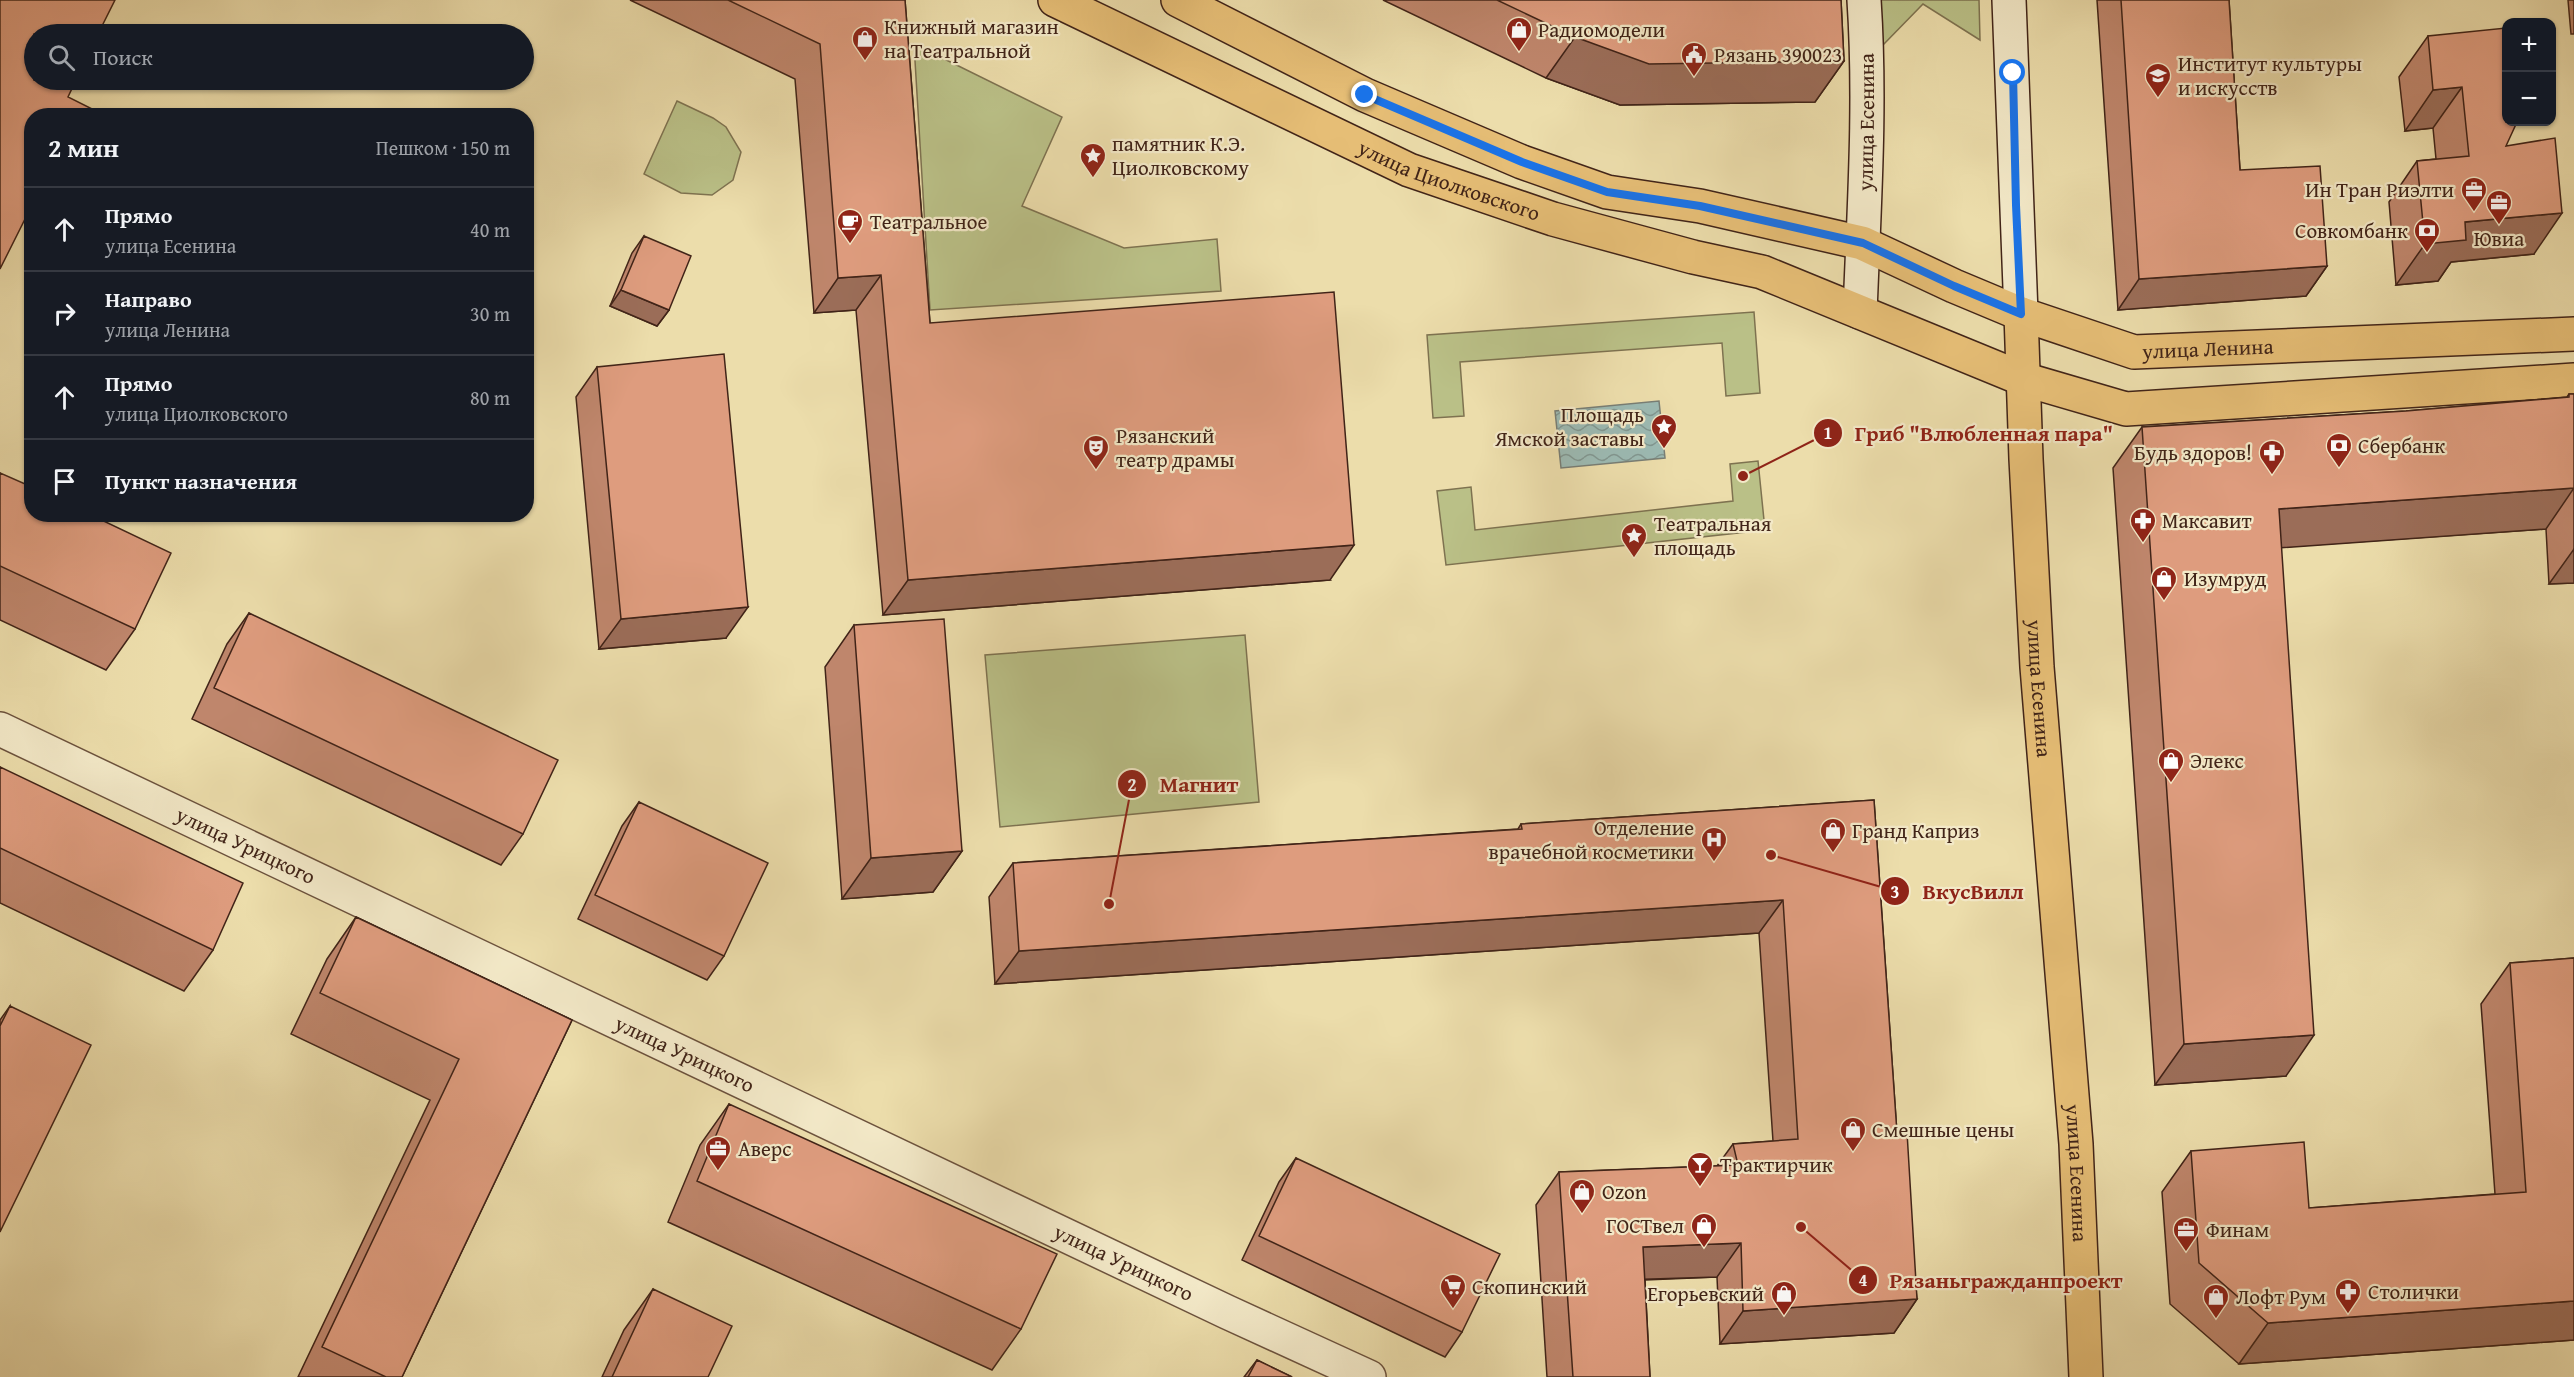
<!DOCTYPE html>
<html lang="ru">
<meta charset="utf-8">
<style>
:root{--surface:#171b24;--page:#20242c;--text:#f1f3f6;--muted:#9ea1a6;--line:#363941}
body{margin:0;font-family:"Gentium Book Plus",serif;background:var(--page);color:var(--text)}
.controls{position:absolute;right:18px;top:18px;display:grid;overflow:hidden;border-radius:12px;box-shadow:0 2px 4px #0004}
.controls button{width:54px;height:54px;display:grid;place-items:center;padding:0;border:0;border-bottom:2px solid var(--line);background:var(--surface);color:var(--text);font:30px sans-serif}
.stop{position:absolute;width:18px;height:18px;margin:-14px;border:4px solid #1a73e8;border-radius:50%;background:#fff}
.stop.end{background:#1a73e8;border-color:#fff;box-shadow:0 2px 6px #0008}
.list{margin:0;padding:0;list-style:none}
h2{display:flex;justify-content:space-between;align-items:center;height:78px;margin:0;padding:0 24px;font-size:26px}
h2 small{font-size:20px;font-weight:400;color:var(--muted)}
.list li{display:grid;grid-template-columns:39px 1fr auto;gap:18px;align-items:center;box-sizing:border-box;height:84px;padding:0 24px;border-top:2px solid var(--line)}
.list b{display:block;font-size:22px;white-space:nowrap}
.list p{margin:0;font-size:20px;white-space:nowrap;color:var(--muted)}
.list em{font-size:20px;font-style:normal;color:var(--muted)}
.icon{flex:none;width:33px;height:33px;fill:none;stroke:currentColor;stroke-width:2;stroke-linecap:round;stroke-linejoin:round}
.map{position:relative;flex:none;width:2574px;height:1377px;overflow:hidden}
.search{position:absolute;background:var(--surface);box-shadow:0 2px 4px #0004;left:24px;top:24px;width:510px;height:66px;display:flex;align-items:center;gap:15px;box-sizing:border-box;padding:0 21px;border-radius:33px;color:var(--muted);font-size:22px}
.panel{position:absolute;background:var(--surface);box-shadow:0 2px 4px #0004;left:24px;top:108px;width:510px;height:414px;border-radius:24px}
.map>svg:first-child{display:block}
</style>
<div class="map">
<svg width="2574" height="1377" viewBox="0 0 2574 1377">
<defs>
<pattern id="water-waves" width="16" height="10" patternUnits="userSpaceOnUse" patternTransform="scale(1.5)"><rect width="16" height="10" fill="#9cbab3"/><path d="M0 5q4-4 8 0t8 0" fill="none" stroke="#819791"/></pattern>
</defs>
<rect width="100%" height="100%" fill="#ecddab"/>
<filter id="stains"><feTurbulence type="fractalNoise" baseFrequency=".00333" numOctaves="4"/><feColorMatrix values="0 0 0 0 .2 0 0 0 0 .09 0 0 0 0 .02 0 0 0 .5 -.17"/></filter>
<radialGradient id="worn" r=".72"><stop offset=".6" stop-color="#630" stop-opacity="0"/><stop offset="1" stop-color="#630" stop-opacity=".3"/></radialGradient>
<!-- grass -->
<path fill="#bac087" stroke="#7e7250" stroke-width="1.5" d="M1879,0H1979L1980,40L1923,4L1882,46Z
M914,44L1062,117L1022,206L1124,248L1217,239L1221,291L930,310Z
M677,101L713,118L726,127L741,152L733,180L712,195L681,193L644,174Z
M1754,312L1760,393L1726,396L1722,343L1460,362L1464,416L1433,418L1427,335Z
M1758,461L1765,530L1446,565L1437,491L1471,487L1475,530L1733,501L1730,464Z
M1245,635L1259,802L1000,827L985,655Z"/>
<!-- water -->
<path fill="url(#water-waves)" stroke="#787e75" stroke-width="1.5" d="M1659,401L1665,458L1561,468L1555,411Z"/>
<g fill="none" stroke-linecap="round" stroke-linejoin="round">
<defs>
<g id="minor">
<path id="s1" d="M0,729L1227,1312L1369,1377"/>
</g>
<g id="secondary">
<path d="M2009,0L2021,314"/>
<path id="s2" d="M1860,312C1864,208 1871,104 1864,0"/>
</g>
<g id="primary">
<path id="s3" d="M1055,0L1409,170L1553,219L1693,257L1762,272L2023,379L2126,409L2574,380"/>
<path id="s4" d="M1178,0L1365,95L1522,162L1607,192L1700,206L1862,243L1954,286L2021,314L2134,352L2574,334"/>
<path id="s5" d="M2021,314L2026,459L2037,667L2076,1144L2086,1377"/>
</g>
</defs>
<!-- minor casing -->
<use href="#minor" stroke="#6c523d" stroke-width="36"/>
<!-- secondary casing -->
<use href="#secondary" stroke="#412418" stroke-width="36"/>
<!-- primary casing -->
<use href="#primary" stroke="#412418" stroke-width="36"/>
<!-- minor -->
<use href="#minor" stroke="#f3e9c8" stroke-width="33"/>
<!-- secondary -->
<use href="#secondary" stroke="#f3e9c8" stroke-width="33"/>
<!-- primary -->
<use href="#primary" stroke="#e6be76" stroke-width="33"/>
</g>
<!-- wall -->
<path fill="#bf866c" stroke="#412418" stroke-width="1.5" d="M630,0H905L930,323L1330,580L883,615L856,310L814,313L795,79Z
M1383,0H1841L1844,61L1815,102L1620,105L1546,78Z
M2097,0H2229L2240,170L2327,266L2306,296L2118,310Z
M2568,0H2574V34H2571Z
M2428,36L2506,146L2534,254L2451,262L2438,281L2396,285L2389,202L2417,161L2436,159L2433,128L2405,131L2399,77Z
M32,116V221L25,218Z
M644,236L669,310L657,326L610,306L632,253Z
M597,367L726,638L599,649L576,397Z
M2569,394H2574V583L2549,584L2546,529L2281,547L2286,1076L2155,1085L2113,468L2142,427L2406,411L2567,397Z
M0,473L135,629L106,670L0,620Z
M249,613L523,834L501,865L192,719L227,644Z
M854,625L962,851L933,892L842,899L825,667Z
M0,767L213,950L184,991L0,903Z
M1874,800L1897,1133L1917,1299L1894,1333L1720,1344L1717,1277L1645,1280L1650,1377H1547L1536,1205L1559,1172L1717,1166L1733,1144L1773,1141L1759,933L995,984L989,897L1013,863L1518,829L1521,824Z
M639,802L724,956L707,980L578,919L622,826Z
M356,917L572,1020L402,1377H298L430,1100L291,1034L327,959Z
M2574,958V1340L2239,1364L2170,1304L2162,1192L2191,1151L2309,1208L2495,1194L2481,1004L2510,963Z
M10,1006L0,1232V1020Z
M729,1104L1021,1329L992,1370L668,1222L700,1145Z
M1296,1158L1462,1332L1445,1357L1242,1260L1279,1182Z
M653,1289L708,1377H602L624,1330Z
M1257,1360L1292,1377H1244Z"/>
<!-- shaded-wall -->
<path fill="#9b6d58" stroke="#412418" stroke-width="1.5" d="M1575,37L1844,61L1815,102L1620,105L1546,78Z
M2462,87L2433,128L2405,131L2433,90Z
M2562,213L2534,254L2451,262L2438,281L2396,285L2425,244L2465,222Z
M2327,266L2306,296L2118,310L2139,279Z
M881,275L856,310L814,313L838,278Z
M621,290L669,310L657,326L610,306Z
M2574,488L2546,529L2250,550L2279,509Z
M1354,545L1330,580L883,615L908,580Z
M2574,549V583L2549,584Z
M748,607L726,638L599,649L621,619Z
M962,851L933,892L842,899L871,858Z
M1783,900L1759,933L995,984L1019,951Z
M2314,1035L2286,1076L2155,1085L2184,1044Z
M1741,1243L1717,1277L1620,1280L1643,1247Z
M1917,1299L1894,1333L1720,1344L1743,1311Z
M2574,1301V1340L2239,1364L2268,1323Z"/>
<!-- building -->
<path fill="#de9c7e" stroke="#412418" stroke-width="1.5" d="M0,0H115L98,34H34V80H76L68,97L106,116H32V205L0,269Z
M728,0H905L930,323L1334,292L1354,545L908,580L881,275L838,278L820,44Z
M1497,0H1841L1844,61L1649,64L1575,37Z
M2121,0H2229L2240,170L2320,166L2327,266L2139,279Z
M2506,28V122H2517L2506,146L2555,138L2562,213L2465,222L2466,240L2425,244L2417,161L2469,156L2462,87L2433,90L2428,36Z
M644,236L691,256L669,310L621,290Z
M724,354L748,607L621,619L597,367Z
M2569,394H2574V488L2279,509L2314,1035L2184,1044L2142,427L2406,411L2569,397Z
M0,473L32,487V514H89L171,553L135,629L0,566Z
M249,613L558,760L523,834L214,688Z
M944,619L962,851L871,858L854,625Z
M0,767L243,883L213,950L0,848Z
M1874,800L1897,1133L1907,1132L1917,1299L1743,1311L1741,1243L1643,1247L1650,1377H1573L1559,1172L1738,1165L1733,1144L1798,1139L1783,900L1019,951L1013,863L1522,829L1521,824Z
M639,802L768,863L724,956L595,895Z
M356,917L572,1020L402,1377H386L322,1347L459,1059L320,993Z
M2574,958V1301L2268,1323L2199,1263L2191,1151L2304,1142L2309,1208L2526,1192L2510,963Z
M10,1006L91,1045L0,1232V1026Z
M729,1104L1057,1254L1021,1329L697,1181Z
M1296,1158L1500,1254L1462,1332L1259,1236Z
M653,1289L732,1326L708,1377H612Z
M1257,1360L1292,1377H1248Z"/>
<g fill="none" stroke-linecap="round" stroke-linejoin="round">
<!-- route -->
<path stroke="#1a73e8" stroke-width="8" d="M1365,95L1522,162L1607,192L1700,206L1863,243L1954,286L2021,314L2016,205L2013,73"/>
</g>
<!-- icons -->
<defs>
<symbol id="shop-pin" viewBox="-11 -11 22 30"><path d="M0 17L-7.5 6A9.5 9.5 0 1 1 7.5 6Z" fill="#8f2418" stroke="#f3e9c8"/><path d="M-5-2.5h2.3a2.7 3.5 0 0 1 5.4 0H5L5.5 6h-11ZM-1.5-2.5h3a1.5 2.3 0 0 0-3 0Z" fill="#fff"/></symbol>
<symbol id="civic-pin" viewBox="-11 -11 22 30"><path d="M0 17L-7.5 6A9.5 9.5 0 1 1 7.5 6Z" fill="#8f2418" stroke="#f3e9c8"/><path d="M-.6-6.5H3V-4.5H.6V-3L4-1V1h2V6H-6V1h2V-1L-.6-3ZM-1.2 2.5V6h2.4V2.5Z" fill="#fff"/></symbol>
<symbol id="university-pin" viewBox="-11 -11 22 30"><path d="M0 17L-7.5 6A9.5 9.5 0 1 1 7.5 6Z" fill="#8f2418" stroke="#f3e9c8"/><path d="M0-5L7-2L0 1L-7-2ZM-4 1L0 2.5L4 1V4Q0 6-4 4Z" fill="#fff"/></symbol>
<symbol id="sight-pin" viewBox="-11 -11 22 30"><path d="M0 17L-7.5 6A9.5 9.5 0 1 1 7.5 6Z" fill="#8f2418" stroke="#f3e9c8"/><path d="M0-6L1.8-2.2L6-1.7L2.9 1.2L3.7 5.4L0 3.3L-3.7 5.4L-2.9 1.2L-6-1.7L-1.8-2.2Z" fill="#fff"/></symbol>
<symbol id="office-pin" viewBox="-11 -11 22 30"><path d="M0 17L-7.5 6A9.5 9.5 0 1 1 7.5 6Z" fill="#8f2418" stroke="#f3e9c8"/><path d="M-6-3h4V-5.5h4V-3h4V5H-6ZM-1-4.5V-3h2v-1.5ZM-6 0V1H6V0Z" fill="#fff"/></symbol>
<symbol id="cafe-pin" viewBox="-11 -11 22 30"><path d="M0 17L-7.5 6A9.5 9.5 0 1 1 7.5 6Z" fill="#8f2418" stroke="#f3e9c8"/><path d="M-5.5-4.5H6V0H3Q3 3.5 0 3.5H-2.5Q-5.5 3.5-5.5 0ZM3-3.2v2h1.7v-2ZM-6 4.5H4V6H-6Z" fill="#fff"/></symbol>
<symbol id="bank-pin" viewBox="-11 -11 22 30"><path d="M0 17L-7.5 6A9.5 9.5 0 1 1 7.5 6Z" fill="#8f2418" stroke="#f3e9c8"/><path d="M-6-4H6V4H-6ZM0-2.3a2.3 2.3 0 1 0 0 4.6a2.3 2.3 0 1 0 0-4.6Z" fill="#fff"/></symbol>
<symbol id="theatre-pin" viewBox="-11 -11 22 30"><path d="M0 17L-7.5 6A9.5 9.5 0 1 1 7.5 6Z" fill="#8f2418" stroke="#f3e9c8"/><path d="M-5-5.5Q0-4 5-5.5V0Q5 5 0 6Q-5 5-5 0ZM-3.3-2.5H-1v1.5H-3.3ZM1-2.5H3.3v1.5H1ZM-2.8 1Q0 5.5 2.8 1Z" fill="#fff"/></symbol>
<symbol id="pharmacy-pin" viewBox="-11 -11 22 30"><path d="M0 17L-7.5 6A9.5 9.5 0 1 1 7.5 6Z" fill="#8f2418" stroke="#f3e9c8"/><path d="M-2-6h4v4h4v4h-4v4h-4v-4h-4v-4h4Z" fill="#fff"/></symbol>
<symbol id="hospital-pin" viewBox="-11 -11 22 30"><path d="M0 17L-7.5 6A9.5 9.5 0 1 1 7.5 6Z" fill="#8f2418" stroke="#f3e9c8"/><path d="M-5-5h3v3.5h4V-5h3V5h-3V1.5h-4V5h-3Z" fill="#fff"/></symbol>
<symbol id="bar-pin" viewBox="-11 -11 22 30"><path d="M0 17L-7.5 6A9.5 9.5 0 1 1 7.5 6Z" fill="#8f2418" stroke="#f3e9c8"/><path d="M-6-5H6L.8 .8V4.5H3.5V6h-7V4.5H-.8V.8Z" fill="#fff"/></symbol>
<symbol id="supermarket-pin" viewBox="-11 -11 22 30"><path d="M0 17L-7.5 6A9.5 9.5 0 1 1 7.5 6Z" fill="#8f2418" stroke="#f3e9c8"/><path d="M-6-5.5h2.5l.6 2H6L4.5 2H-2.5L-4.4-4H-6ZM-1.5 3.2a1.3 1.3 0 1 0 .1 0ZM3 3.2a1.3 1.3 0 1 0 .1 0Z" fill="#fff"/></symbol>
</defs>
<g fill-rule="evenodd">
<use href="#shop-pin" x="1504" y="15" width="30" height="40"/>
<use href="#shop-pin" x="850" y="24" width="30" height="40"/>
<use href="#civic-pin" x="1679" y="40" width="30" height="40"/>
<use href="#university-pin" x="2143" y="61" width="30" height="40"/>
<use href="#sight-pin" x="1078" y="141" width="30" height="40"/>
<use href="#office-pin" x="2459" y="175" width="30" height="40"/>
<use href="#office-pin" x="2484" y="188" width="30" height="40"/>
<use href="#cafe-pin" x="835" y="207" width="30" height="40"/>
<use href="#bank-pin" x="2412" y="216" width="30" height="40"/>
<use href="#sight-pin" x="1649" y="412" width="30" height="40"/>
<use href="#bank-pin" x="2324" y="431" width="30" height="40"/>
<use href="#theatre-pin" x="1081" y="433" width="30" height="40"/>
<use href="#pharmacy-pin" x="2257" y="438" width="30" height="40"/>
<use href="#pharmacy-pin" x="2128" y="506" width="30" height="40"/>
<use href="#sight-pin" x="1619" y="521" width="30" height="40"/>
<use href="#shop-pin" x="2149" y="564" width="30" height="40"/>
<use href="#shop-pin" x="2156" y="746" width="30" height="40"/>
<use href="#shop-pin" x="1818" y="816" width="30" height="40"/>
<use href="#hospital-pin" x="1699" y="825" width="30" height="40"/>
<use href="#shop-pin" x="1838" y="1115" width="30" height="40"/>
<use href="#office-pin" x="703" y="1134" width="30" height="40"/>
<use href="#bar-pin" x="1685" y="1150" width="30" height="40"/>
<use href="#shop-pin" x="1567" y="1177" width="30" height="40"/>
<use href="#shop-pin" x="1689" y="1211" width="30" height="40"/>
<use href="#office-pin" x="2171" y="1215" width="30" height="40"/>
<use href="#supermarket-pin" x="1438" y="1272" width="30" height="40"/>
<use href="#pharmacy-pin" x="2333" y="1277" width="30" height="40"/>
<use href="#shop-pin" x="1769" y="1279" width="30" height="40"/>
<use href="#shop-pin" x="2201" y="1282" width="30" height="40"/>
</g>
<g text-anchor="middle" stroke-width="4.5" stroke-linejoin="round" paint-order="stroke">
<!-- poi labels -->
<g font-size="21" fill="#412418" stroke="#f3e9c8" text-anchor="start">
<text x="884" y="34">Книжный магазин<tspan x="884" dy="24">на Театральной</tspan></text>
<text x="1538" y="37">Радиомодели</text>
<text x="1714" y="62">Рязань 390023</text>
<text x="2178" y="71">Институт культуры<tspan x="2178" dy="24">и искусств</tspan></text>
<text x="1112" y="151">памятник К.Э.<tspan x="1112" dy="24">Циолковскому</tspan></text>
<text x="2454" y="197" text-anchor="end">Ин Тран Риэлти</text>
<text x="870" y="229">Театральное</text>
<text x="2408" y="238" text-anchor="end">Совкомбанк</text>
<text x="2499" y="246" text-anchor="middle">Ювиа</text>
<text x="1644" y="422" text-anchor="end">Площадь<tspan x="1644" dy="24">Ямской заставы</tspan></text>
<text x="1116" y="443">Рязанский<tspan x="1116" dy="24">театр драмы</tspan></text>
<text x="2358" y="453">Сбербанк</text>
<text x="2252" y="460" text-anchor="end">Будь здоров!</text>
<text x="2162" y="528">Максавит</text>
<text x="1654" y="531">Театральная<tspan x="1654" dy="24">площадь</tspan></text>
<text x="2184" y="586">Изумруд</text>
<text x="2190" y="768">Элекс</text>
<text x="1694" y="835" text-anchor="end">Отделение<tspan x="1694" dy="24">врачебной косметики</tspan></text>
<text x="1852" y="838">Гранд Каприз</text>
<text x="1872" y="1137">Смешные цены</text>
<text x="738" y="1156">Аверс</text>
<text x="1720" y="1172">Трактирчик</text>
<text x="1602" y="1199">Ozon</text>
<text x="1684" y="1233" text-anchor="end">ГОСТвел</text>
<text x="2206" y="1237">Финам</text>
<text x="1472" y="1294">Скопинский</text>
<text x="2368" y="1299">Столички</text>
<text x="1764" y="1301" text-anchor="end">Егорьевский</text>
<text x="2236" y="1304">Лофт Рум</text>
</g>
<!-- street labels -->
<g font-size="21" fill="#412418" stroke="#f3e9c8">
<text dy="7" stroke="none"><textPath href="#s2" startOffset="190">улица Есенина</textPath></text>
<text dy="7" stroke="none"><textPath href="#s3" startOffset="434">улица Циолковского</textPath></text>
<text dy="7" stroke="none"><textPath href="#s4" startOffset="1098">улица Ленина</textPath></text>
<text dy="7" stroke="none"><textPath href="#s5" startOffset="375">улица Есенина</textPath></text>
<text dy="7" stroke="none"><textPath href="#s1" startOffset="272">улица Урицкого</textPath></text>
<text dy="7" stroke="none"><textPath href="#s1" startOffset="758">улица Урицкого</textPath></text>
<text dy="7" stroke="none"><textPath href="#s5" startOffset="861">улица Есенина</textPath></text>
<text dy="7" stroke="none"><textPath href="#s1" startOffset="1244">улица Урицкого</textPath></text>
</g>
</g>
<!-- callouts -->
<path fill="none" stroke="#8f2418" stroke-width="2" d="M1743 476L1828 433M1109 904L1132 784M1771 855L1895 891M1801 1227L1863 1280"/>
<g fill="#8f2418" stroke="#f3e9c8" stroke-width="2">
<circle cx="1743" cy="476" r="6"/>
<circle cx="1109" cy="904" r="6"/>
<circle cx="1771" cy="855" r="6"/>
<circle cx="1801" cy="1227" r="6"/>
<circle cx="1828" cy="433" r="15"/>
<circle cx="1132" cy="784" r="15"/>
<circle cx="1895" cy="891" r="15"/>
<circle cx="1863" cy="1280" r="15"/>
</g>
<g font-size="18" text-anchor="middle" font-weight="bold" fill="#fff">
<text x="1828" y="439">1</text>
<text x="1132" y="791">2</text>
<text x="1895" y="898">3</text>
<text x="1863" y="1286">4</text>
</g>
<g font-size="22" text-anchor="middle" font-weight="bold" fill="#8f2418" stroke="#f3e9c8" stroke-width="4.5" stroke-linejoin="round" paint-order="stroke">
<text x="1984" y="441">Гриб "Влюбленная пара"</text>
<text x="1199" y="792">Магнит</text>
<text x="1973" y="899">ВкусВилл</text>
<text x="2006" y="1288">Рязаньгражданпроект</text>
</g>
<rect width="100%" height="100%" filter="url(#stains)"/>
<rect width="100%" height="100%" fill="url(#worn)"/>
</svg>
<div class="controls">
<button>+</button>
<button>−</button>
</div>
<div class="stop" style="left:2013px;top:73px"></div>
<div class="stop end" style="left:1365px;top:95px"></div>
<div class="search"><svg class="icon" aria-label="search" viewBox="0 0 24 24"><circle cx="10" cy="10" r="6"/><path d="M15 15l6 6"/></svg>Поиск</div>
<section class="panel">
<h2>2 мин<small>Пешком · 150 m</small></h2>
<ul class="list">
<li><svg class="icon" aria-label="ahead" viewBox="0 0 24 24"><path d="M12 20V5M6 11l6-6 6 6"/></svg><div><b>Прямо</b><p>улица Есенина</p></div><em>40 m</em></li>
<li><svg class="icon" aria-label="right" viewBox="0 0 24 24"><path d="M7 20v-9h11M14 6l5 5-5 5"/></svg><div><b>Направо</b><p>улица Ленина</p></div><em>30 m</em></li>
<li><svg class="icon" aria-label="ahead" viewBox="0 0 24 24"><path d="M12 20V5M6 11l6-6 6 6"/></svg><div><b>Прямо</b><p>улица Циолковского</p></div><em>80 m</em></li>
<li><svg class="icon" aria-label="arrive" viewBox="0 0 24 24"><path d="M6 21V4h12l-3 4 3 4H6"/></svg><div><b>Пункт назначения</b></div></li>
</ul>
</section>
</div>
